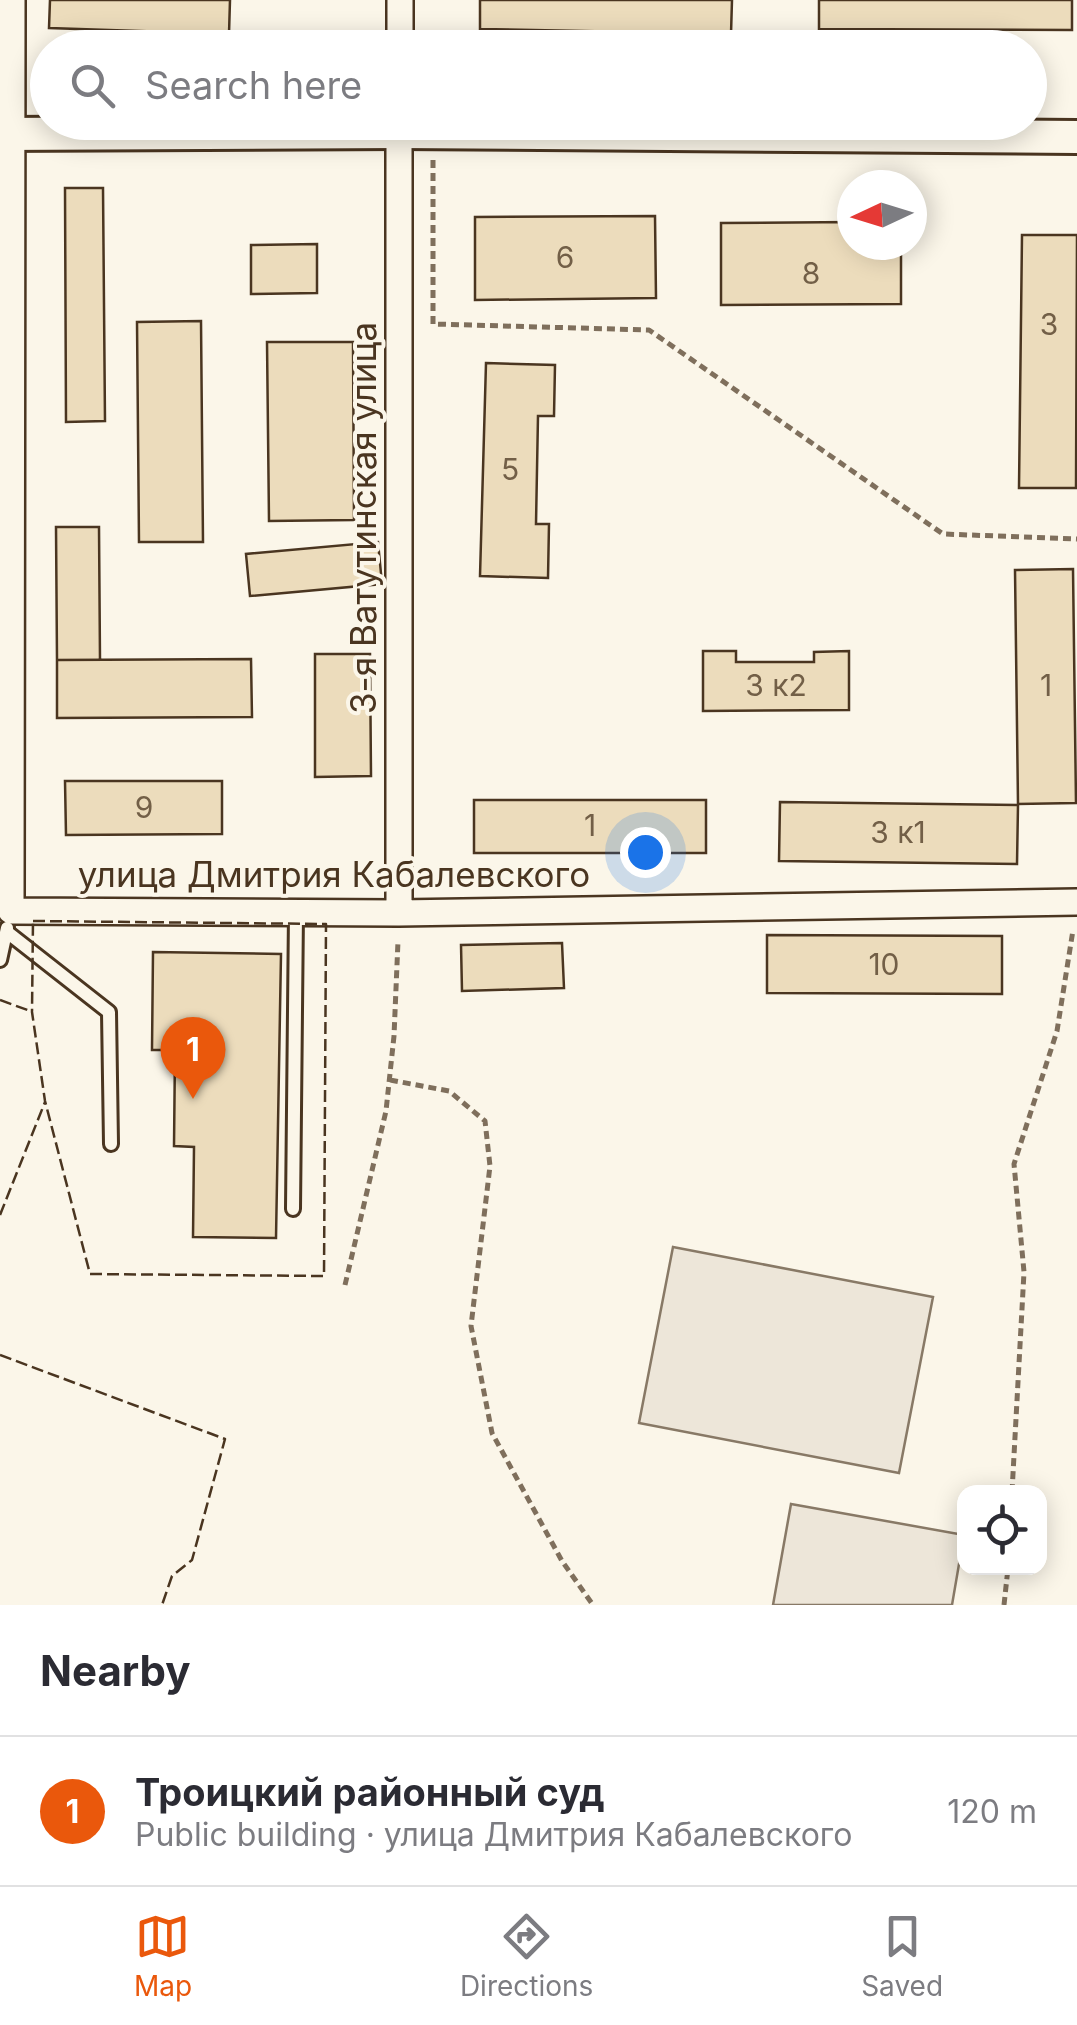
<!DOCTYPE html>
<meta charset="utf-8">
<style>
:root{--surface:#fff;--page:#f2f2f3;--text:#2b2b33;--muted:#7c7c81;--line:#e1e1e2;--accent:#ea580c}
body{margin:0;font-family:Inter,sans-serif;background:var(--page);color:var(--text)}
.controls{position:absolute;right:30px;bottom:30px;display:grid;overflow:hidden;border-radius:20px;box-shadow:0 5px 25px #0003}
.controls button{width:90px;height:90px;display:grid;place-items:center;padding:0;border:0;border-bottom:2px solid var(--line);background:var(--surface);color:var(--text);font:50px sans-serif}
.compass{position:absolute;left:837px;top:170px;width:90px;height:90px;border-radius:50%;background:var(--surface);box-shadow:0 5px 25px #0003;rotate:266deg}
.you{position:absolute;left:645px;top:852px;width:35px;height:35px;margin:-25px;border:8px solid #fff;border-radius:50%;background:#1a73e8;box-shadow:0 0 0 15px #1a73e833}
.badge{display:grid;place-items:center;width:65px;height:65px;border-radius:50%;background:var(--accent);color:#fff;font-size:32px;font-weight:700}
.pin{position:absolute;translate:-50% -82px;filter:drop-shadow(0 2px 5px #0008)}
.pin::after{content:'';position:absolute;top:52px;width:35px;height:30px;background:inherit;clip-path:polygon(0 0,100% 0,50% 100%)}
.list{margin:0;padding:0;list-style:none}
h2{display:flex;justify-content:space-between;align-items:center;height:130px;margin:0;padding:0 40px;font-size:42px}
h2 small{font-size:32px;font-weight:400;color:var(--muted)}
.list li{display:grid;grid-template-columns:65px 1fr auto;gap:30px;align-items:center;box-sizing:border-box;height:150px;padding:0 40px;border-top:2px solid var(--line)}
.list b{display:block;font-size:38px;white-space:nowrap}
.list p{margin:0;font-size:32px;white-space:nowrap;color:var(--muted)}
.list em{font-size:32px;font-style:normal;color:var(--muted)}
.icon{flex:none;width:55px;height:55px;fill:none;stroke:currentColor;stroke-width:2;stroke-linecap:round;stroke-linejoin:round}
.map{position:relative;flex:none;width:1077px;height:1605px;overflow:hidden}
.search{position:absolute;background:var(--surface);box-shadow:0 5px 25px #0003;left:30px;right:30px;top:30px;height:110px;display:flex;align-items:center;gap:25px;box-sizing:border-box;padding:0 35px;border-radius:55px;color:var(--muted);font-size:38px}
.sheet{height:280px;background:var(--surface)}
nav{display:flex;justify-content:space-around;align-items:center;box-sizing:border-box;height:140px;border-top:2px solid var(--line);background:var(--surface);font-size:28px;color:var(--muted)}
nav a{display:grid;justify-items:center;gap:5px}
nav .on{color:var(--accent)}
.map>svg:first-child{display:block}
</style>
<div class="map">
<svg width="1077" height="1605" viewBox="0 0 1077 1605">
<rect width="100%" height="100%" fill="#fbf6e9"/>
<!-- green -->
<path fill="#ede6d9" stroke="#887966" stroke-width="2.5" d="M673,1247L933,1297L899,1473L639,1423Z
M791,1504L964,1535L952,1605H773Z"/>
<!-- building -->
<path fill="#ecdcbc" stroke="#4a3520" stroke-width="2.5" d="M50,0H230L229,34L49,28Z
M480,0H732L731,34L480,29Z
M819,0H1072V30L819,29Z
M65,188H103L105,421L66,422Z
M655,216L656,298L475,300V217Z
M852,222V245H901V304L721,305V223Z
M1022,235H1077L1076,488H1019Z
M317,244V293L251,294V245Z
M201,321L203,542H139L137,322Z
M267,342H353L354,520L269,521Z
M486,363L555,365L554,416H538L536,524H549L548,578L480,576Z
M56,527H99L100,660H57Z
M378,542L382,584L250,596L246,554Z
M1073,569L1076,803L1018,804L1015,570Z
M703,651H736V662H814V652L849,651V710L703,711Z
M315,654H370L371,776L315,777Z
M251,659L252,717L57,718V660Z
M65,781H222V834L66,835Z
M474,800H706V853H474Z
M780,802L1018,805L1017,864L779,861Z
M767,935L1002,936V994L767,993Z
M562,943L564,988L462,991L461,945Z
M153,952L281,954L276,1238L193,1237L194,1147L174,1146L175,1050H152Z"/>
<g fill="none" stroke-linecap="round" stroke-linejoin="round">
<defs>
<path id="service" d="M7,932L109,1012L111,1144
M0,960L7,928
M293,1209L296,912"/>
<path id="minor" d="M12,0L11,911L399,913L1077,902
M400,48V0
M399,913V122"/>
<path id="tertiary" d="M0,134L399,132L1077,137"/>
</defs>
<!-- service casing -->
<use href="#service" stroke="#4a3520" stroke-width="18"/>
<!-- minor casing -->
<use href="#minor" stroke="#4a3520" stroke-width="30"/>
<!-- tertiary casing -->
<use href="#tertiary" stroke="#4a3520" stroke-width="38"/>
<!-- path -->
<path stroke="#7f6f5c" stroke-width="5" stroke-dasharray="8 5" stroke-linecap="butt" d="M433,160V324L649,330L943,534L1077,539
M390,1080L449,1091L485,1121L490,1166L471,1326L492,1433L562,1561L593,1605
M345,1285L386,1111L394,1036L398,941
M1012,1492L1024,1272L1014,1164L1057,1031L1073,930
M1004,1605L1008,1568"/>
<!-- service -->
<use href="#service" stroke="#fbf6e9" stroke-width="12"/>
<!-- minor -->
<use href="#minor" stroke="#fbf6e9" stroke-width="25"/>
<!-- tertiary -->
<use href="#tertiary" stroke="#fbf6e9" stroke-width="32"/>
<!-- fence -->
<path stroke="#4a3520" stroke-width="2.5" stroke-dasharray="12 5" stroke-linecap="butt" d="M33,921L326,924L324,1276L90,1274L45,1101L32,1012Z
M0,1000L33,1012
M0,1215L45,1102
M0,1355L225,1439L192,1560L172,1576L162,1605"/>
</g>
<g text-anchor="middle" stroke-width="8" stroke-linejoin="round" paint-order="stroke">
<!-- number labels -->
<g font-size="30" fill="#725f47">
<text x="565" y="268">6</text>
<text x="811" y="284">8</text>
<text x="1049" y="335">3</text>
<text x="510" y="480">5</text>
<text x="776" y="696">3 к2</text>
<text x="1046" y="696">1</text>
<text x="144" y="818">9</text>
<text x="590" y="836">1</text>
<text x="898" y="843">3 к1</text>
<text x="884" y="975">10</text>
</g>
<!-- street labels -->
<g font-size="35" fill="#4a3520" stroke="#fbf6e9">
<text transform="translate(364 518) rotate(-90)" y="12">3-я Ватутинская улица</text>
<text x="334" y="887">улица Дмитрия Кабалевского</text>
</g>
</g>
</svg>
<div class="controls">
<button><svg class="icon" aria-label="locate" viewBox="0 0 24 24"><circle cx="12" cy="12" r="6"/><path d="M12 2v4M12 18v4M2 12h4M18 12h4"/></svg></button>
</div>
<svg class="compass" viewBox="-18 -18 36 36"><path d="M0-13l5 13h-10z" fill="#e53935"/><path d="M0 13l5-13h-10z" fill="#7c7c81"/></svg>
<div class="you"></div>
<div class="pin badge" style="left:193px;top:1099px">1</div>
<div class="search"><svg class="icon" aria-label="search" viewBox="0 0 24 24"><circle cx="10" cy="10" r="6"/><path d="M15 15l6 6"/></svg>Search here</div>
</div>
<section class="sheet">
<h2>Nearby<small></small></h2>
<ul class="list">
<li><span class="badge">1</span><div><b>Троицкий районный суд</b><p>Public building · улица Дмитрия Кабалевского</p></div><em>120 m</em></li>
</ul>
</section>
<nav>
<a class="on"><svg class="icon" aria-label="map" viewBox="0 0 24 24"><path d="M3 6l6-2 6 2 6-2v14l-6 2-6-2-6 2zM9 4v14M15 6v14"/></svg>Map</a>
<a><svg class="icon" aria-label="directions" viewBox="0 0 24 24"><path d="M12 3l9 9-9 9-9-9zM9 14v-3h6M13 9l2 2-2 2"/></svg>Directions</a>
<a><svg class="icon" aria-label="saved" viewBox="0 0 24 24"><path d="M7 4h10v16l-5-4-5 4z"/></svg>Saved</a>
</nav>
